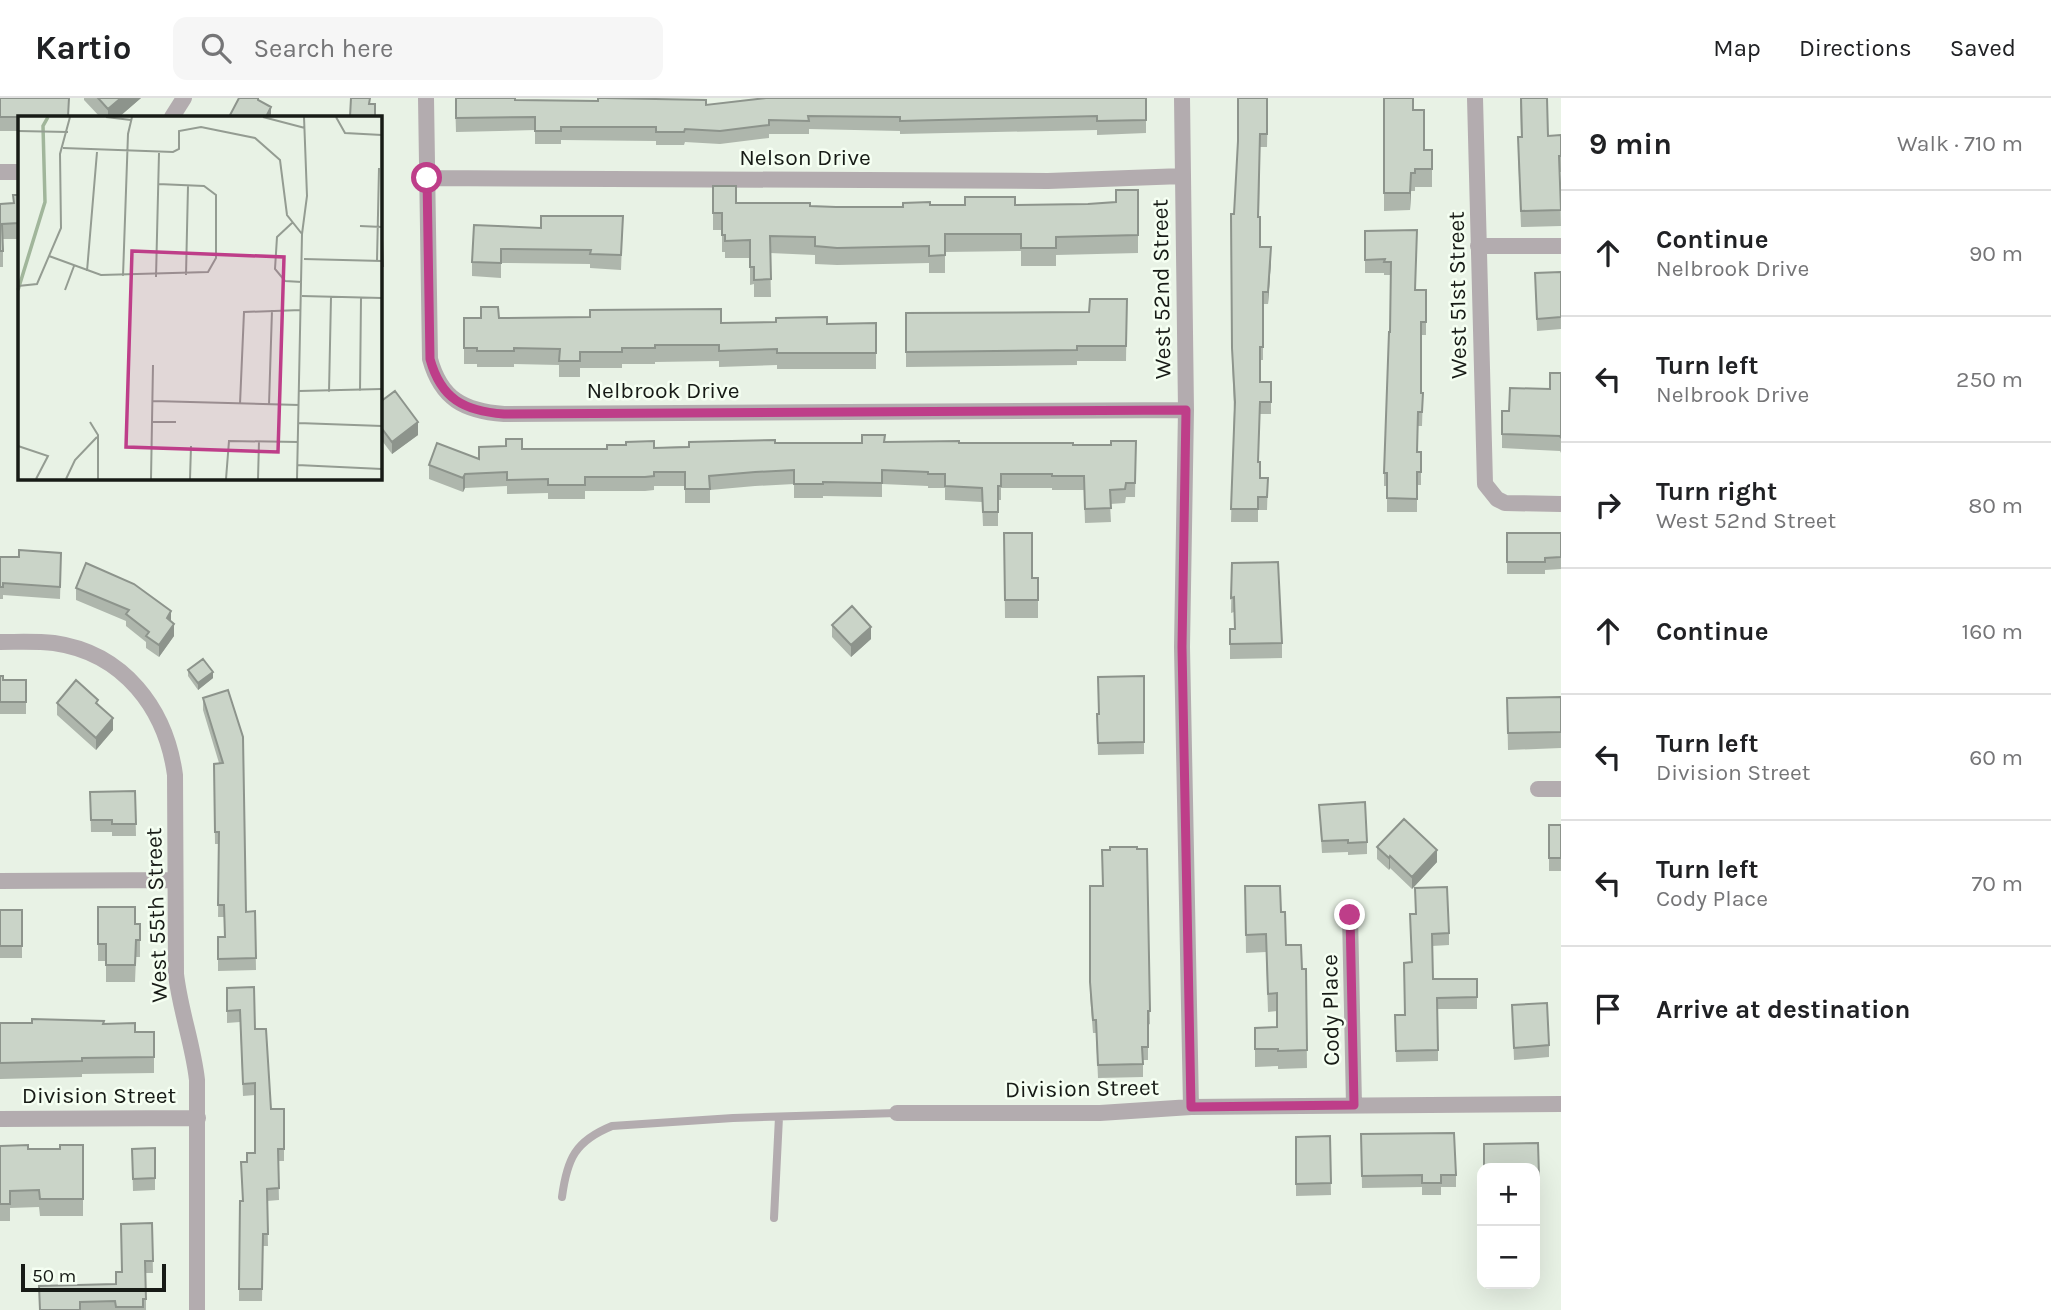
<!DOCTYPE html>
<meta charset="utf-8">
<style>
:root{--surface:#fff;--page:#f6f6f6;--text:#202124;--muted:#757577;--line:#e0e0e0}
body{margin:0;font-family:Karla,sans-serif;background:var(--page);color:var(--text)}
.controls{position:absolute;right:21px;bottom:21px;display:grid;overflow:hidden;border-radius:14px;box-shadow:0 7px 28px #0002}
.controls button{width:63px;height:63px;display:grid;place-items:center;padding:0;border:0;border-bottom:2px solid var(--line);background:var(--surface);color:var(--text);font:35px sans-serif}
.scale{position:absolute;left:21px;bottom:18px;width:145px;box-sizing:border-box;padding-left:7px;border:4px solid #171b16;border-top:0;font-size:19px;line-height:24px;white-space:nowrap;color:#171b16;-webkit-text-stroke:5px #f5fff2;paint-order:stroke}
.stop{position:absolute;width:21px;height:21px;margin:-16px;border:5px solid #be3e89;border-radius:50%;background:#fff}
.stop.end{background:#be3e89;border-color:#fff;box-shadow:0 2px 7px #0008}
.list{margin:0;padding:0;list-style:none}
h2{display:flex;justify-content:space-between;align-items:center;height:91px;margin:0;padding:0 28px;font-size:30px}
h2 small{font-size:23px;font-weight:400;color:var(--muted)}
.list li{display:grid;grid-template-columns:46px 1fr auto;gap:21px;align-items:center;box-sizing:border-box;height:126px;padding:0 28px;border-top:2px solid var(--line)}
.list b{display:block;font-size:26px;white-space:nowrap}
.list p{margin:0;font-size:23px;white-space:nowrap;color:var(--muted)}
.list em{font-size:23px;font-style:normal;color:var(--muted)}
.icon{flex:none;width:38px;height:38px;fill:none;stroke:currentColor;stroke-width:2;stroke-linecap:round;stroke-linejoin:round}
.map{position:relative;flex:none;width:1561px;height:1212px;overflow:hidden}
header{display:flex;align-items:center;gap:42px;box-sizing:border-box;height:98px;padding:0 35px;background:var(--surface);border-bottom:2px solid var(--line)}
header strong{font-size:33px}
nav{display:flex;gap:38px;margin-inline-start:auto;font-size:24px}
.search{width:490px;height:63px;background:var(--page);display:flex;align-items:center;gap:18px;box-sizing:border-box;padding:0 24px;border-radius:14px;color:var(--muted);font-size:26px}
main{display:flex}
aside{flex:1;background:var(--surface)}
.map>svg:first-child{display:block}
</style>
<header>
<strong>Kartio</strong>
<div class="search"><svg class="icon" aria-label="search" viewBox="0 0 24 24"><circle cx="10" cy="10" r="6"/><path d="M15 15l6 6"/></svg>Search here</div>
<nav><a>Map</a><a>Directions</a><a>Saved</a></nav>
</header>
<main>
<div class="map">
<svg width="1561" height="1212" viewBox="0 0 1561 1212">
<rect width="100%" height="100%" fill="#e8f2e5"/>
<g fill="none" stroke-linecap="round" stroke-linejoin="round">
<!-- service -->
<path stroke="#b3acaf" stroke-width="8" d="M562,1099C567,1061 575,1043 612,1028L733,1020L897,1015
M774,1120L779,1019"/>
<!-- minor -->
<path stroke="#b3acaf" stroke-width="16" d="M426,0L430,261C441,301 464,313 504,316L1186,312
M1182,0L1186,312L1182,549L1191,1009
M1475,0L1485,386L1497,401L1505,405L1561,406
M172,19L184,0
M0,74H19
M427,80L1048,83L1183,78
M1478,148H1561
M0,544C18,544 36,543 54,545C124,555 166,611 175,677L176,876C180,912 193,946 197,982V1212
M1538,691H1561
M0,783L175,782
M1350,817L1354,1007
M897,1015H1100L1191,1009L1561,1006
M0,1021L198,1020"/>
</g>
<!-- wall -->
<path fill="#aeb6ac" d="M0,0L19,19V33H0Z
M84,0H141L119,19H100L84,2Z
M455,0L515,2L598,3L622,1L706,7L1146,0V35L1097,37V32L900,36V33L809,31V36H769V40L720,46L685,44L684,47H656V43L561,42V46H535V32L456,34Z
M1268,0L1267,49H1260L1259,119L1260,149L1271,162L1268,206H1263V262H1260V284H1271V316H1260L1258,364L1260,380H1268L1267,412H1258V424H1231L1234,312L1232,262L1231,116H1234L1238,44Z
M1384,0L1413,12L1424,52H1432V89H1415V93H1411L1410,112L1384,113Z
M1520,0H1547L1548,38L1561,37V74H1560L1561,128L1521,129L1518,55V39H1521Z
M713,88L736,105L836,109L1088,106L1116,104L1138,92V155L1056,157V168H1021V153L945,154V175H929V165L837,167L815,166V157L770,155L771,199H754V186L750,187V160H725V154H722V132H713Z
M380,92L383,168V180H380Z
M19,97V141H3V169H0V106L13,105Z
M623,118L621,172L590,170V166L501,165V180L472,178V164L541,130Z
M1365,133L1426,205V237H1421V295H1423L1422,328H1418V354H1421V387H1417V414H1387V388H1384V375L1390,234L1391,177H1384V175H1365Z
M1561,174V231L1537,233L1535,175Z
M1127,201L1126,263H1077V267L906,269V215L1089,214Z
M464,220L721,225H876V271H777V267L719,269V263L655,264V266H622V270H580V279H559V267L514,266V269H477V266H464Z
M1561,275V355L1560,353L1502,350V313H1509L1550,291Z
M380,304L418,337L392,356L380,340Z
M1136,343L1135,399H1126L1125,405L1110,406L1111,424L1085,425L1084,392H1052V390H1001V402H998V428H983L982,404L945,402V390H928V388L882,386V399L823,398V400H794V386L755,388L710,392V405H685V388H654V392L645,393H585V401H548V395L507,396V388L465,390L463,394L429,381V367L479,360L522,351H607L775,345L885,344L1111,347Z
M1004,435L1032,480H1038V520H1005Z
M1507,435H1561V471L1545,472V476H1507Z
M0,459L61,467L60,501L3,497V501H0Z
M1232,465L1282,545V560L1230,561V531H1234V514L1231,515Z
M76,490L171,523L174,538L159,559L146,550V544L126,528V523L76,502Z
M832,527L871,541L851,559L832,539Z
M188,572L213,580L198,592L188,578Z
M0,578L3,582H26V616H0Z
M1144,578V656L1098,657L1097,616H1099Z
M228,592L246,814L255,813L256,872L218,873V839H225L224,819H218L219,746H215L214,666L219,665L203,612V600Z
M1561,599V650L1508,652L1507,600Z
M57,605L98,607L113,632L96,652L57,617Z
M135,693L136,738H112V734H91L90,694Z
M1319,707L1367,744V756L1348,757V754L1322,755Z
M1549,727H1561V773H1549Z
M1377,749L1437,764L1412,791L1390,770L1389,772L1377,761Z
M1137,751H1147L1150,926L1148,927V962H1143V979L1098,980L1096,935H1093L1090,897V788H1102Z
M1245,788L1281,814L1286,847L1302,871H1306L1307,970L1278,971V968L1255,969V930L1277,929V913L1268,914L1266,854L1246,855Z
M1415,790L1449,835V847L1432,848L1433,881H1477V911H1438V963L1396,964L1395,917H1405L1412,864L1410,816H1415Z
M98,809L135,826H140V859H136L135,884H106V863H98Z
M0,812H22V860H0Z
M227,890L255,931L271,1011H284V1063H278L279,1102L267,1103L268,1148H263L262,1203H239L240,1103H242L247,1064L255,1055V997L243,998L240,924L227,925Z
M1512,907L1549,947V959L1514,962Z
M0,925L104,926L135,934H154V975L82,976V979L0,981Z
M1361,1036L1456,1077V1089H1441V1097H1422V1089L1362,1090Z
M1330,1038L1331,1097L1296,1098V1039Z
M1538,1045L1539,1096H1535V1070Z
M83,1047V1118H40L39,1109L10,1110V1123H0V1048L28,1051H60Z
M155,1050V1092L133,1093L132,1051Z
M152,1125L153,1175H146V1212H39L116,1186L121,1174Z"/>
<!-- shaded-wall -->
<path fill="#8d948c" d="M121,0H141L119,19H108V11Z
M271,9V19H266Z
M1411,75V93L1410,112V95Z
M1271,149V162L1268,206V194Z
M418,324V337L392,356V344Z
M465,376V390L463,394V380Z
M171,513V526L167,520Z
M174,526V538L159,559V547Z
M871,529V541L851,559V547Z
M213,574V580L198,592V585Z
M113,620V632L96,652V640Z
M1437,752V764L1412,791V779Z
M1390,758V770L1389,772V760Z"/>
<!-- building -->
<path fill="#cad4c8" stroke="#8d948c" stroke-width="2" d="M0,0H69L68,19H0Z
M98,0H121L108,11Z
M239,0H258V2L271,9L266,19H229Z
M351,0H370L369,6H375V19H350Z
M456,0H515V2L598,3V0H605L706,2V7L766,0H1146V22L1097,23V18L900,23V19L808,18L809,23L769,22V27L720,33L685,31L684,34H656V29H561V33H535V19L456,20Z
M1238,0H1267V36H1260L1258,119H1260V149H1271L1268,194H1263V249H1260V284H1271V304H1260L1258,364H1260V380H1268L1267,399H1258V411H1231L1235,304L1232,250L1231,116H1234L1238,43Z
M1384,0H1413V12H1424V52H1432V71H1415V75H1411L1410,95H1384Z
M1521,0H1547L1548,38L1561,37V58H1559L1561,112L1521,113L1518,39H1522Z
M713,88H736V105H810V108L836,109H903V105L930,104V107H965V99H1015V107L1088,106L1116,104V92H1138V137L1056,139V150H1021V136H945V157L929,158V148L837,150L815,148V139L770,138L771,181L754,182V169H750V142L725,143V137H722V115H713Z
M380,92L383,168H380Z
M13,97H19V125L2,126L3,153H0V106L14,105Z
M541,118H623L621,157L590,156L591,152L501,151V165L472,164L474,127L541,130Z
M1417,132L1415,192H1426V224H1421V295H1423L1422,314H1418L1417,354H1421V374H1417V401L1387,400V375H1384L1389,234H1390L1391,164H1384L1385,161L1365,162V133Z
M1561,174V219L1537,221L1535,175Z
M1090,201H1127L1126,248H1077V252L906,254V215L1089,214Z
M481,209H498L499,220L590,219V212L721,211V225L776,224V220L827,219V226L876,225V255H777V251L719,253V247H655V250H622V254H580V263H559L560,251L514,250V253H477V250H464V220H481Z
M1550,275H1561V340L1560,338L1502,336V313H1509L1510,290L1550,291Z
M395,293L418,324L392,344L380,328V304Z
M862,337H885L884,344L959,343V345H1073V347H1111V343H1136L1135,385H1126L1125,391L1110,392L1111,410L1085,411L1084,378H1052V376H1001V388H998V414H983L982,390L945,388V376H928V374L882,372V385L823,384V386H794V372L755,374L709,378L710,391H685V374H654V378L645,379H585V387H548V381L507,382V374L465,376L463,380L429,367L437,345L479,361V349L506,348V341H522V351H607V347H626V344L654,343V350L689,349V344L775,342V345H862Z
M1004,435H1032V480H1038V502H1005Z
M1507,435H1561V459L1545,460V464H1507Z
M19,452L61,455L60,489L3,485V489H0V459H19Z
M1278,464L1282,545L1230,546V531H1235L1234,499L1231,500L1232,465Z
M86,465L134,486L171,513L167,520L174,526L159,547L146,538L149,534L126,516L129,512L76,490Z
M852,508L871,529L851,547L832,527Z
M203,561L213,574L198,585L188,572Z
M0,578H3V582H26V604H0Z
M1144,578V644L1098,645L1097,616H1099L1098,579Z
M76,582L98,602L96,605L113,620L96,640L57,605Z
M228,592L243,639L246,814L255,813L256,860L218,861V839H225L224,807H218L219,734H215L214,666L223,665L203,600Z
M1561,599V634L1508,635L1507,600Z
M135,693L136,726H112V722H91L90,694Z
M1365,704L1367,744L1348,745V742L1322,743L1319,707Z
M1404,721L1437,752L1412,779L1390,758L1389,760L1377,749Z
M1549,727H1561V760H1549Z
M1110,749H1137V751H1147L1150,913H1148V949H1142L1143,966L1098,967L1096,922H1093L1090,884V788H1103L1102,752H1110Z
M1245,788H1280L1281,814H1285L1286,847H1301L1302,871H1306L1307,952L1278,953V951H1255V930L1277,929V895L1268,896L1266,836L1246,837Z
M1447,789L1449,835L1432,836L1433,881H1477V899L1437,900L1438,952L1396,953L1395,917H1405L1404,865L1412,864L1410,816H1416L1415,790Z
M98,809H135V826H140V842H136L135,867H106V846H98Z
M0,812H22V848H0Z
M254,889L255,931H266L271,1011H284V1051H278L279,1090L267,1091L268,1136H263L262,1191H239L240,1103H243L241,1064H247V1055H255V985L243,986L240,912L227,913V890Z
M1547,905L1549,947L1514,950L1512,907Z
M32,921L104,923L103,926L135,925V934H154V959L82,960V963L0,965V925H32Z
M1454,1035L1456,1077H1441V1085H1422V1077L1362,1078L1361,1036Z
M1330,1038L1331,1085L1296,1086V1039Z
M1538,1045L1539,1078H1535V1070H1484V1046Z
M28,1047V1051H60V1047H83V1101H40L39,1092L10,1093V1106H0V1048Z
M155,1050V1080L133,1081L132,1051Z
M152,1125L153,1163H145L146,1201H143V1209H116L115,1203L80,1204V1212H40L39,1188L116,1186V1174H122L121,1126Z"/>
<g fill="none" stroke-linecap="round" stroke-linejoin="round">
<!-- route -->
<path stroke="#be3e89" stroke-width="9" d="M427,80L430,261C441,301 464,313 504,316L1186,312L1182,549L1191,1009L1354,1007L1350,817"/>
</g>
<g text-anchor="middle" stroke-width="5" stroke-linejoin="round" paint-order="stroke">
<!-- street labels -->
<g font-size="23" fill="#171b16" stroke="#f5fff2">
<text x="805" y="67">Nelson Drive</text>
<text transform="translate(1161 191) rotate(-91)" y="8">West 52nd Street</text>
<text transform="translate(1457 197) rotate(-91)" y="8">West 51st Street</text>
<text x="663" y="300">Nelbrook Drive</text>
<text transform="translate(156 817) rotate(-92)" y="8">West 55th Street</text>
<text transform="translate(1330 912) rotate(-91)" y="8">Cody Place</text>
<text transform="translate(1082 990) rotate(-1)" y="8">Division Street</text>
<text x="99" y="1005">Division Street</text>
</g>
</g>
<!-- overview -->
<g transform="translate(18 18)">
<rect width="364" height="364" fill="#e8f2e5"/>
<path fill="none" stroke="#a1b69b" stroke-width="3.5" d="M0,174L27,86L25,10L30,1"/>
<path fill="none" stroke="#949c92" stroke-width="2" d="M88,1L113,4M245,1L287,12M318,1L327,17L364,19M0,15L50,16M45,32L155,36L161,33V15L183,11L237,22L262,44L269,99L284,118M274,107L259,121L257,153L267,165L284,166M342,110L364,111M284,118L289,80L286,1M31,140L83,159L190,156L198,142V79L186,70L140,68M286,143L364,145M359,145L361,52M69,155L79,36M168,159L170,70M105,160L110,18L114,1M138,161L141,37M0,170L19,168L43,112L42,38L52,1M47,174L56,150M284,180L364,182M281,275L364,273M342,275L343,182M311,276L313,181M135,285L281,289M222,288L226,196L283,194M251,289L254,194M72,306L80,319V363M134,306H158M280,307L364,310M0,330L30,340L18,363M279,349L364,353M48,363L57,344L79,321M133,363L135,249M172,363L173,330M208,363L211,325L280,326M240,363L241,325M279,363L284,118"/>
<path fill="#be3e89" fill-opacity="0.15" stroke="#be3e89" stroke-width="3.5" d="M114,135L266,141L260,336L108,331Z"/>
<rect width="364" height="364" fill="none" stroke="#171b16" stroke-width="3.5"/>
</g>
</svg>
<div class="controls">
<button>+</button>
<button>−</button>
</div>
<div class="scale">50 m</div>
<div class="stop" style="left:427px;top:80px"></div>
<div class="stop end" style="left:1350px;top:817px"></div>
</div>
<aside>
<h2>9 min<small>Walk · 710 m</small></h2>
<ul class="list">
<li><svg class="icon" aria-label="ahead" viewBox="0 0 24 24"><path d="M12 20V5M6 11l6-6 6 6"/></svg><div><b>Continue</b><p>Nelbrook Drive</p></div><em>90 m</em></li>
<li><svg class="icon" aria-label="left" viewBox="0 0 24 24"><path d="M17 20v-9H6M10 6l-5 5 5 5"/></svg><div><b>Turn left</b><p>Nelbrook Drive</p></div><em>250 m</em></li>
<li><svg class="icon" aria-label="right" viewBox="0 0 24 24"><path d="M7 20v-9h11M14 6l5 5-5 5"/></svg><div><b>Turn right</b><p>West 52nd Street</p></div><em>80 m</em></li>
<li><svg class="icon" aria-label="ahead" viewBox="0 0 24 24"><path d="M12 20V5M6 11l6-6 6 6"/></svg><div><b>Continue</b></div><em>160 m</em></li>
<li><svg class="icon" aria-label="left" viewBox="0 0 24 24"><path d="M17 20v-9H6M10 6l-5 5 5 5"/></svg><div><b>Turn left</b><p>Division Street</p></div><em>60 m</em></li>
<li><svg class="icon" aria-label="left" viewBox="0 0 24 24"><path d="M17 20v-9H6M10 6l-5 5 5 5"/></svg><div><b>Turn left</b><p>Cody Place</p></div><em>70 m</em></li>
<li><svg class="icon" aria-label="arrive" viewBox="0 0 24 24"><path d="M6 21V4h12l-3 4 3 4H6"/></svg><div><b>Arrive at destination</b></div></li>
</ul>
</aside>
</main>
